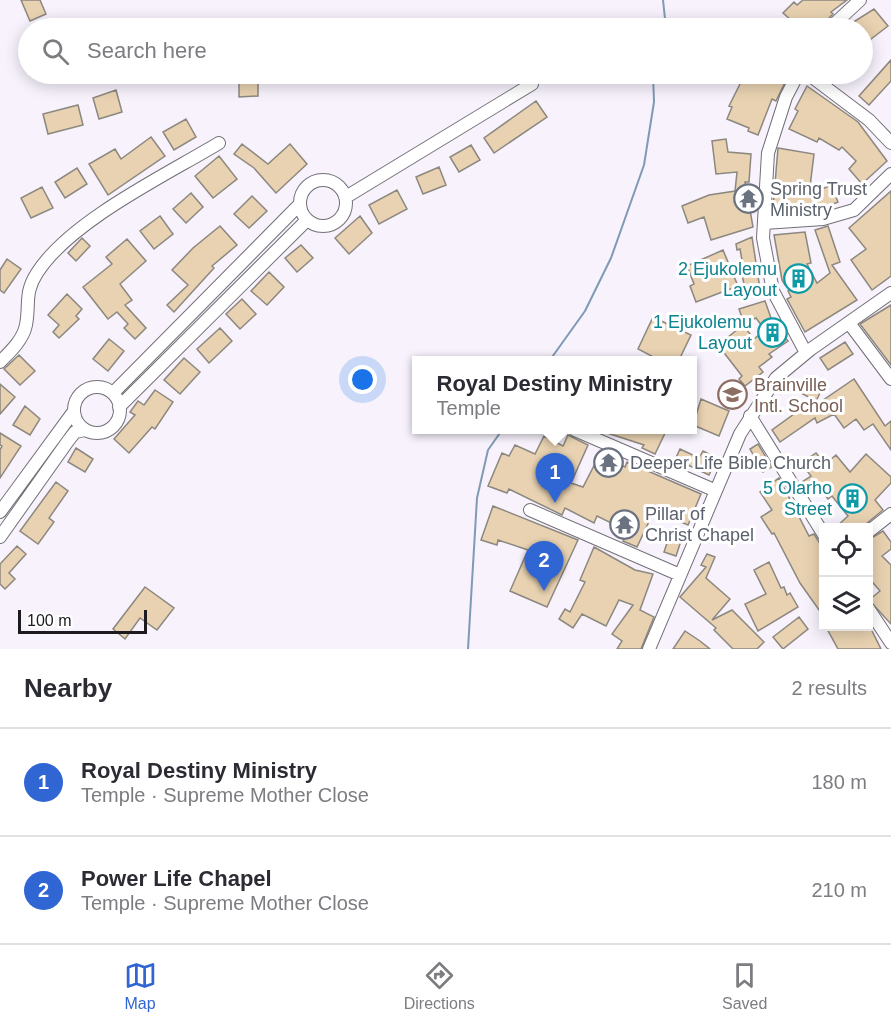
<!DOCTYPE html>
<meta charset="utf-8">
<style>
:root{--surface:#fff;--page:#f2f2f3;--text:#2b2b33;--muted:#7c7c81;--line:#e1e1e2;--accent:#3065d4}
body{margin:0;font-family:Helvetica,sans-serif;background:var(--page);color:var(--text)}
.controls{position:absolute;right:18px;bottom:18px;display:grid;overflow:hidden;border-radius:0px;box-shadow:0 3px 15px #0003}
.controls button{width:54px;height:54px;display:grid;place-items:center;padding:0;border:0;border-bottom:2px solid var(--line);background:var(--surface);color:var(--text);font:30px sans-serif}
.scale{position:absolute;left:18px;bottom:15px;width:129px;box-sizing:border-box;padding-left:6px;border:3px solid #1d1b1f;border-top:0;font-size:16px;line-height:21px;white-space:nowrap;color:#1d1b1f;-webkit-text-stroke:4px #fff;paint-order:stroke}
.you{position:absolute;left:363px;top:380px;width:21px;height:21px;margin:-15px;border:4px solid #fff;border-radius:50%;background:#1a73e8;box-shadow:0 0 0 9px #1a73e833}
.badge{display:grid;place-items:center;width:39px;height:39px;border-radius:50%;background:var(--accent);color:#fff;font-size:20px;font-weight:700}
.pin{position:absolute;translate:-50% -50px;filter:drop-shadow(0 2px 3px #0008)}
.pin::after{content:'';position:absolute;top:32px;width:21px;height:18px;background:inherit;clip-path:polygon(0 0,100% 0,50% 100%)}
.popup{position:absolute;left:412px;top:356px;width:285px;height:78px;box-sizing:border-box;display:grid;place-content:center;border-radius:0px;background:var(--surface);filter:drop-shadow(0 2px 4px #0005);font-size:20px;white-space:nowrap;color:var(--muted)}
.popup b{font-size:22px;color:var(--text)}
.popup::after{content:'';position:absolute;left:50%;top:100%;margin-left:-12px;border:12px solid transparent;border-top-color:var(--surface)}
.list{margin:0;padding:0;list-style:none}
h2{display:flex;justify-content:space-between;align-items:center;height:78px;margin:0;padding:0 24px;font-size:26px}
h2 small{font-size:20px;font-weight:400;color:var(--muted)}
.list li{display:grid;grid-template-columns:39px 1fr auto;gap:18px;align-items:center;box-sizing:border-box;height:108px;padding:0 24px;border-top:2px solid var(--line)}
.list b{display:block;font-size:22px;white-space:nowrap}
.list p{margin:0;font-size:20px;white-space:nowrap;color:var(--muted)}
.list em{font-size:20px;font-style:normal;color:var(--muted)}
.icon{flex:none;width:33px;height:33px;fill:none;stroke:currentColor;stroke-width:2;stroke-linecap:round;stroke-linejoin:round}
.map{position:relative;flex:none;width:891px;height:649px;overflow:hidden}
.search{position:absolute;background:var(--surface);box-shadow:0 3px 15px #0003;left:18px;right:18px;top:18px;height:66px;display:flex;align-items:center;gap:15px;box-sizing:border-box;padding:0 21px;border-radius:33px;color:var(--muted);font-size:22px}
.sheet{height:294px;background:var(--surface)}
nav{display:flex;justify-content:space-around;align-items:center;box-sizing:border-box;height:84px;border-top:2px solid var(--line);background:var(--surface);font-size:16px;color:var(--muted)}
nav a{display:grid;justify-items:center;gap:3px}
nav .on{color:var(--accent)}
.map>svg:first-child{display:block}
</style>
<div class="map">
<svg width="891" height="649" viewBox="0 0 891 649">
<rect width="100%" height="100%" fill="#f7f2fc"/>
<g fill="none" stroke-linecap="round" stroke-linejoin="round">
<!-- stream -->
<path stroke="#7f9ab5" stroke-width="2" d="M663,0L666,28
M550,360L585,311L611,258L644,165L654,102L653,74
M468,649L477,498L488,450L502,430"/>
</g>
<!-- building -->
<path fill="#e8d2b1" stroke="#8c877f" stroke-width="1.5" d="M21,0H40L46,14L30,21Z
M803,0H847L831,12L833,14L819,28H800L783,13L794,2L797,5Z
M874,9L888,26L862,46V28H844Z
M891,60V81L869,105L859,96Z
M745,74H789L776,101L772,99L758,135L748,131L749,128L727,119L732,107L729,106Z
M239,81H258V96L239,97Z
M807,86L858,122L887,161L862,184L849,169L856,161L842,147L839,150L819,138L817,142L789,129L798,111L795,109Z
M116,90L122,112L99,119L93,98Z
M536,101L547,117L494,153L484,138Z
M78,105L83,125L48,134L43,114Z
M186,119L196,137L174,150L163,132Z
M151,137L165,156L108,195L89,164L115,149L121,159Z
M726,139L728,152L751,154L749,182H745L753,227L711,240L704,217L688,223L682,206L709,195L735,191L737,172L716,174L712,141Z
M242,144L268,164L290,144L307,164L276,193L254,168L234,154Z
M471,145L480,160L459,172L450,157Z
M778,148L814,154L809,195L831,185L838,202L821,209L820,207H773Z
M219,156L237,179L213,198L195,176Z
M439,167L446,185L423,194L416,177Z
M77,168L87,184L65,198L55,182Z
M42,187L53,208L31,218L21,198Z
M397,190L407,209L379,224L369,205Z
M891,191V276L872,290L851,260L866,249L849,228Z
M191,193L203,207L186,223L173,209Z
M252,196L267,211L249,228L234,214Z
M160,216L173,234L154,249L140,231Z
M360,216L372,233L349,254L335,238Z
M220,226L237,245L212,266L214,268L174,312L167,305L188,285L172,270L193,248Z
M828,226L840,262L832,265L857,300L805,332L787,299L791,297L788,291L798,287L797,284L785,285L782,280L774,235L805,232L811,263L807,264L817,283L830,273L815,230Z
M752,237L760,289L746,292L740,267L743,266L740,249L737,250L736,244Z
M82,238L90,246L76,261L68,253Z
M127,239L146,261L120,284L132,300L125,305L146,328L135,339L124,328L128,324L117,312L108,319L83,287L112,264L106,257Z
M301,245L313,258L297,272L285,258Z
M723,250L738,286L696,302L690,286L694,284L687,266Z
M7,259L21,269L4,293L0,290V270Z
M269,272L284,287L267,305L251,291Z
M67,294L82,309L76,316L79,319L59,338L53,332L59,325L48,315Z
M242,299L256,314L240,329L226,314Z
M765,301L771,318L788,341L769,354L772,357L759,367L763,372L745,386L739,379L742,376L718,345L743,325L754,339L765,330L756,318L744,323L739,309Z
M891,305V365L860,324Z
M653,317L691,335L679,360H659L638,349Z
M220,328L232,341L209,363L197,349Z
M109,339L124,351L108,371L93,359Z
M845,342L853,354L828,370L820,358Z
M19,355L35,371L20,385L4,369Z
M184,358L200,372L180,394L164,380Z
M804,379L822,389L816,401L797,391Z
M854,379L885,426L891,421V450L873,424L864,430L856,419L844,428L834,414L817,423L815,418L780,442L772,430L801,409L805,414L823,405L819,403Z
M0,384L15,397L0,414Z
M155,390L173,402L155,429L152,427L129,453L114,439L135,415L130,412L138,401L144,405Z
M701,399L729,411L719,436L693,425Z
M25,406L40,419L30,435L13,425Z
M595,429H667L655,454L642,448L644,445Z
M0,433L21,446L0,478V450L2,446L0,445Z
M568,435L588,445L571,483L583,487L600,454L625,467L627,462L701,494L688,525L654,511L637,547L623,541L628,531L597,516L594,523L565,508L562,515L509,489L507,493L488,486L502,453L509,456L515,445L535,454L544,436L563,446Z
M758,444L772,467L763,472L750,449Z
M76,448L93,459L85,472L68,462Z
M680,449L699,458L703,451L717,458L709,475L688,465L687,468L674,462Z
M816,453L825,464L836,455L850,472L866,454L891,477V483L875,500L883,510L861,528H835L848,516L832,496L828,499L819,487L811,493L802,482L811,476L801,463Z
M779,478L809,536L814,534L824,550V617L800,583L774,533L772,534L761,517L772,510L760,492Z
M56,482L68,491L49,518L54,522L38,544L20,531Z
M493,506L578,540L547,607L510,591L528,550L498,540L497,545L481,540Z
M883,531L891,542V549L882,556L891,565V624L869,600L880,591L868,577V540Z
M669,537L681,541L676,556L664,552Z
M17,546L26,554L9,573L15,579L5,589L0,584V564Z
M594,547L635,570L653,574L640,610L654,617L641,649H617L622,641L612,634L633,605L619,600L606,626L582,614L573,628L559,619L565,609L570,612L585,582L580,580Z
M707,554L715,557L706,578L730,599L712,620L732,610L764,642L757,649H733L714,630L716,628L680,597L706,567L701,565Z
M769,562L781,588L784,587L787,595L790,593L798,607L758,631L745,604L766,594L754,570Z
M145,587L174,608L157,630L140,618L125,639L113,629Z
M799,617L808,629L783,649L773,637Z
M826,627H870L881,649H838Z
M685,631L700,641L710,649H673Z"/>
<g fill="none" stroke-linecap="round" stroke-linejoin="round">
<defs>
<path id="minor" d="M830,28L860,0
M798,74L786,97L768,153L763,238L773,291L806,353
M808,74L869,120L891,143
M300 203a23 23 0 1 1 46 0a23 23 0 1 1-46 0Z
M346,197L532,84
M764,223L823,219L854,210L891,174
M849,323L891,379
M0,362C10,352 23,340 26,325C30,304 24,293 37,273C70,221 166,175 219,143
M74 410a23 23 0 1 1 46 0a23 23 0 1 1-46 0Z
M113,393L300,204
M119,407L307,220
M750,416L824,535
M575,430L714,490
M530,510L680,575
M0,512L74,411
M868,532L891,514
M0,537L68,441L75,432L85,430
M868,608L891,643
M649,649L740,434L776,378L811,349L891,293"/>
</defs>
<!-- minor casing -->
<use href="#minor" stroke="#726f77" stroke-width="14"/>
<!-- minor -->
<use href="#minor" stroke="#fff" stroke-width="12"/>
</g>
<!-- icons -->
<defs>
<symbol id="temple-ring" viewBox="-11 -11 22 22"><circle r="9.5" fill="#fff" stroke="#6b7280" stroke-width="1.5"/><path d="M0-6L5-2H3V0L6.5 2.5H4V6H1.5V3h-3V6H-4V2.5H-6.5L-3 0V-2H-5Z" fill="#6b7280"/></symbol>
<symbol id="building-ring" viewBox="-11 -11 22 22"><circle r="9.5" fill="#fff" stroke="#0f9aa8" stroke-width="1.5"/><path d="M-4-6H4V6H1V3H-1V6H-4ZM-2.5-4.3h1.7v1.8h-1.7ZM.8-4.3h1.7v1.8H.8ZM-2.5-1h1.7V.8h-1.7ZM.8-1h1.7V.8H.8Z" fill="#0f9aa8"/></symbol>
<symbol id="school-ring" viewBox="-11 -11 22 22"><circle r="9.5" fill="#fff" stroke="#8d6e63" stroke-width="1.5"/><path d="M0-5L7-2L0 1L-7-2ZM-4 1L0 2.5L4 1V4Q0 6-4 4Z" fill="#8d6e63"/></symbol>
</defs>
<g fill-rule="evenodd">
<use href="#temple-ring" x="732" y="182" width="33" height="33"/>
<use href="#building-ring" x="782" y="262" width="33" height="33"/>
<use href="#building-ring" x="756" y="316" width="33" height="33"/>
<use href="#school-ring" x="716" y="378" width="33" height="33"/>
<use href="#temple-ring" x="592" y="446" width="33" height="33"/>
<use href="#building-ring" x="836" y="482" width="33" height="33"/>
<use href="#temple-ring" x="608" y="508" width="33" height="33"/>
</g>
<g text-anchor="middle" stroke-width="6" stroke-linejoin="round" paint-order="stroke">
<!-- worship labels -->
<g font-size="18" fill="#5b616d" stroke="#fff" text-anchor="start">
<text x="770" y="195">Spring Trust<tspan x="770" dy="21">Ministry</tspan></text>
<text x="630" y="469">Deeper Life Bible Church</text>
<text x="645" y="520">Pillar of<tspan x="645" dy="21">Christ Chapel</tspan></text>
</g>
<!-- culture labels -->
<g font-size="18" fill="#0d838f" stroke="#fff" text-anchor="end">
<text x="777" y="275">2 Ejukolemu<tspan x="777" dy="21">Layout</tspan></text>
<text x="752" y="328">1 Ejukolemu<tspan x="752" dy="21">Layout</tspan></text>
<text x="832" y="494">5 Olarho<tspan x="832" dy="21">Street</tspan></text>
</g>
<!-- education labels -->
<g font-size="18" fill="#785e54" stroke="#fff" text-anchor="start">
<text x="754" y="391">Brainville<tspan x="754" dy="21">Intl. School</tspan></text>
</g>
</g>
</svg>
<div class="controls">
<button><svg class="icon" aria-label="locate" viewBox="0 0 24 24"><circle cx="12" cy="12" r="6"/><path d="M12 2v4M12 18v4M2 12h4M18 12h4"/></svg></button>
<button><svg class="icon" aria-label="layers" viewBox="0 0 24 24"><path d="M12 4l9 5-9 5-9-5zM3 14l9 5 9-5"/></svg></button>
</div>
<div class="scale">100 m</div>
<div class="you"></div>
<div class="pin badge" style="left:555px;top:503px">1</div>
<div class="popup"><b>Royal Destiny Ministry</b>Temple</div>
<div class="pin badge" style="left:544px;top:591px">2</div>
<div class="search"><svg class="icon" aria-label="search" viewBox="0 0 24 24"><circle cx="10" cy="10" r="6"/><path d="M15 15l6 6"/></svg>Search here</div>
</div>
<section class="sheet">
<h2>Nearby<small>2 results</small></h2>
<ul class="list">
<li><span class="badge">1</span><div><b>Royal Destiny Ministry</b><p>Temple · Supreme Mother Close</p></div><em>180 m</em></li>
<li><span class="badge">2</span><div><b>Power Life Chapel</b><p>Temple · Supreme Mother Close</p></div><em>210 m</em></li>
</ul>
</section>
<nav>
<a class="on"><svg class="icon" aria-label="map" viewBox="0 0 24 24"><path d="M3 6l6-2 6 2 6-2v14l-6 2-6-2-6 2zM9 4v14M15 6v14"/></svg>Map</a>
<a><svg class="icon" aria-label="directions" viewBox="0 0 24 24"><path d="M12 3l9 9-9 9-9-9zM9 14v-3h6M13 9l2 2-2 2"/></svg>Directions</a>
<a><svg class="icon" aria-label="saved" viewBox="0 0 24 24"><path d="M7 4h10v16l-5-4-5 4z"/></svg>Saved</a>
</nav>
